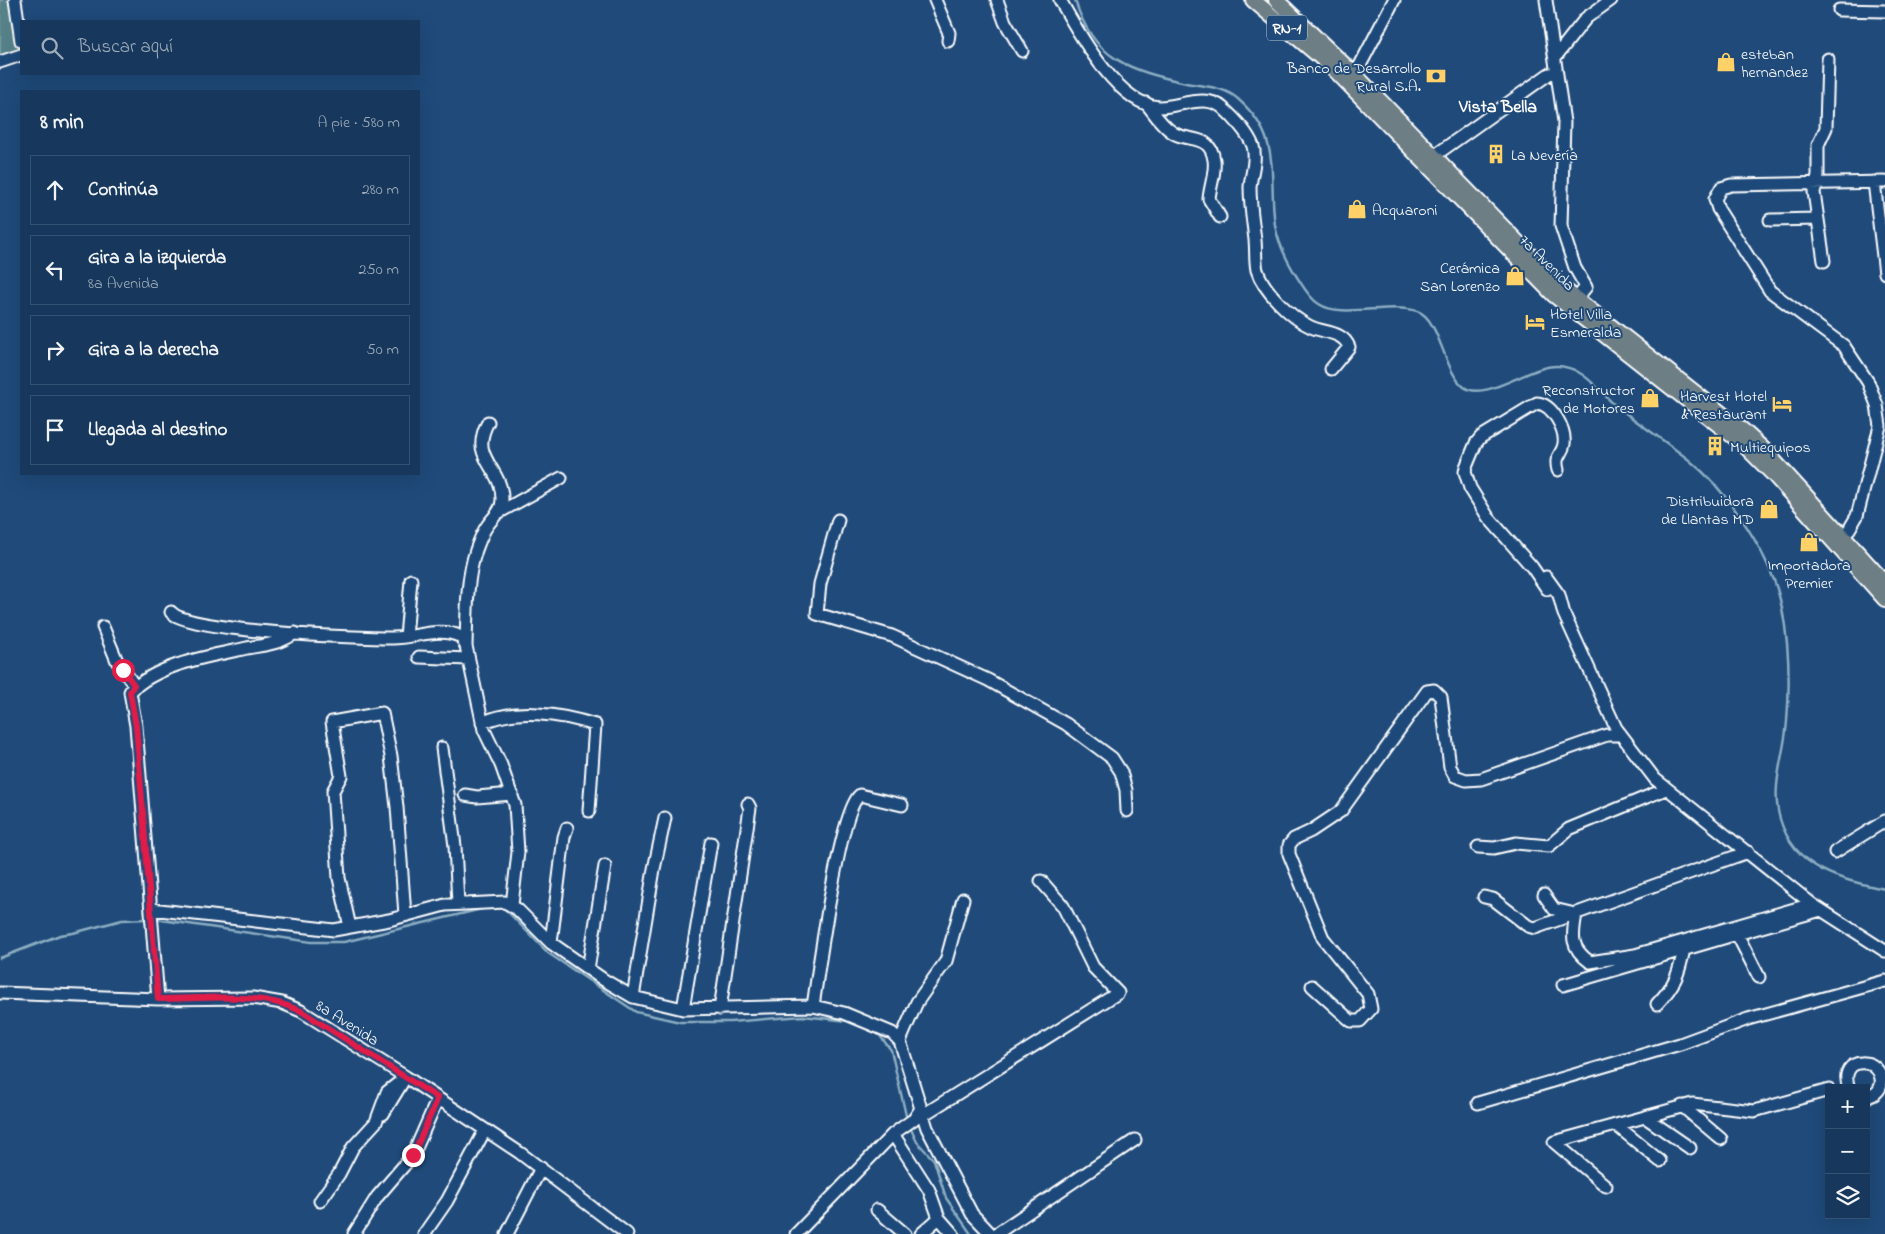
<!DOCTYPE html>
<html lang="es">
<meta charset="utf-8">
<style>
:root{--surface:#17385c;--page:#244365;--text:#f1f3f6;--muted:#9eacbb;--line:#365272}
body{margin:0;font-family:"Indie Flower",sans-serif;background:var(--page);color:var(--text)}
.controls{position:absolute;right:15px;bottom:15px;display:grid;overflow:hidden;border-radius:0px;box-shadow:0 5px 20px #0002}
.controls button{width:45px;height:45px;display:grid;place-items:center;padding:0;border:0;border-bottom:1px solid var(--line);background:var(--surface);color:var(--text);font:25px sans-serif}
.stop{position:absolute;width:15px;height:15px;margin:-11px;border:4px solid #e11d48;border-radius:50%;background:#fff}
.stop.end{background:#e11d48;border-color:#fff;box-shadow:0 1px 5px #0008}
.list{margin:0;padding:0;list-style:none}
h2{display:flex;justify-content:space-between;align-items:center;height:65px;margin:0;padding:0 20px;font-size:21px}
h2 small{font-size:16px;font-weight:400;color:var(--muted)}
.list li{display:grid;grid-template-columns:32px 1fr auto;gap:15px;align-items:center;box-sizing:border-box;height:70px;margin:0 10px 10px;padding:0 10px;border:1px solid var(--line);border-radius:0px}
.list b{display:block;font-size:19px;white-space:nowrap}
.list p{margin:0;font-size:16px;white-space:nowrap;color:var(--muted)}
.list em{font-size:16px;font-style:normal;color:var(--muted)}
.icon{flex:none;width:28px;height:28px;fill:none;stroke:currentColor;stroke-width:2;stroke-linecap:round;stroke-linejoin:round}
.map{position:relative;flex:none;width:1885px;height:1234px;overflow:hidden}
.search{position:absolute;background:var(--surface);box-shadow:0 5px 20px #0002;left:20px;top:20px;width:400px;height:55px;display:flex;align-items:center;gap:12px;box-sizing:border-box;padding:0 18px;border-radius:0px;color:var(--muted);font-size:19px}
.panel{position:absolute;background:var(--surface);box-shadow:0 5px 20px #0002;left:20px;top:90px;width:400px;height:385px;border-radius:0px}
.map>svg:first-child{display:block}
</style>
<div class="map">
<svg width="1885" height="1234" viewBox="0 0 1885 1234">
<rect width="100%" height="100%" fill="#1f4a7a"/>
<filter id="ink" filterUnits="userSpaceOnUse"><feTurbulence type="fractalNoise" baseFrequency=".02" numOctaves="2"/><feDisplacementMap in="SourceGraphic" scale="10" xChannelSelector="R" yChannelSelector="G"/><feConvolveMatrix kernelMatrix="1 2 1 2 8 2 1 2 1" color-interpolation-filters="sRGB"/></filter>
<g filter="url(#ink)">
<!-- green -->
<path fill="#568188" stroke="#aac0c4" d="M0,0H11L21,51L0,58Z"/>
<g fill="none" stroke-linecap="round" stroke-linejoin="round">
<!-- stream -->
<path stroke="#8cadc2" stroke-width="2.5" d="M1075,0C1093,60 1130,70 1186,83C1206,87 1224,86 1239,100C1283,139 1268,175 1275,225C1278,243 1287,261 1297,277C1303,286 1309,298 1319,304C1341,319 1389,302 1417,311C1440,318 1443,371 1464,387C1485,403 1532,364 1558,366C1563,366 1574,369 1578,372C1592,379 1603,395 1615,405C1639,424 1665,441 1689,460C1729,492 1772,557 1782,608C1789,644 1790,684 1787,721C1785,754 1770,786 1780,819C1795,869 1840,880 1885,889
M503,907L548,953L636,1012L680,1022H730L803,1016L848,1021L862,1027
M155,919L311,942H344L486,908
M0,958L60,935L73,933L122,920L147,919
M877,1032L891,1050L907,1120
M910,1127L917,1142L934,1160L946,1198L971,1234"/>
<defs>
<path id="minor" d="M15,0L21,41
M935,0L949,33L948,41
M997,0L1005,22L1022,51
M1060,0C1078,32 1118,106 1160,107C1179,107 1206,93 1223,108C1233,117 1248,133 1253,146C1257,160 1251,174 1250,187C1250,205 1253,222 1255,240C1256,249 1255,261 1257,270C1263,290 1291,318 1311,327C1324,333 1343,331 1349,347L1331,369
M1546,0L1564,122L1561,226L1575,268L1586,287L1572,304
M1839,10L1885,11
M1556,56L1586,18L1611,0
M0,62L21,55
M1350,79L1355,75L1394,0
M1146,103C1154,113 1161,125 1172,132C1186,143 1210,132 1214,160C1216,172 1210,186 1209,199L1220,217
M1434,156L1549,74
M1874,182L1885,273
M1770,220L1817,219
M1824,261L1814,192L1818,175V145L1826,128L1828,59
M498,513L561,478
M838,520L820,584L817,614L892,636L988,680L1066,724L1112,758L1121,772L1126,790L1127,811
M1844,538L1857,516L1880,426L1877,405L1868,382L1844,346L1770,291L1718,209L1715,199L1721,188L1731,185L1885,182
M1546,577L1559,595L1564,614L1616,728L1655,779L1812,904L1885,951
M1547,589L1532,567L1488,517L1470,488L1465,472L1466,467L1476,443L1481,437L1537,403C1552,404 1566,429 1564,444C1562,456 1554,455 1558,470
M171,612C187,632 361,638 393,638C416,638 440,626 461,637L466,646L484,730L501,765L515,805L518,852L512,905
M103,627L117,661L134,685L130,692L136,726L158,999
M406,637L411,580
M466,646C467,614 466,580 476,550C479,542 482,533 487,526C493,517 502,511 502,500C503,467 468,459 488,422
M419,657L468,659
M130,692C157,664 210,656 247,648C264,645 280,644 295,633
M482,723C515,707 561,714 595,725L589,811
M442,748L455,846L458,903
M465,795L477,797L512,794
M1478,847L1494,848L1516,843L1549,846L1569,829L1666,789
M1835,852L1885,821
M1544,895L1554,909L1575,914
M1484,897L1493,899L1528,926L1535,928L1748,852
M151,909L334,930L389,920L445,905L505,902L517,909L551,943L604,980L633,997L683,1009L813,1006L844,1013L892,1033L900,1041L927,1128L972,1214L991,1234
M1576,914C1572,936 1570,948 1590,962L1635,955L1812,904
M350,927L339,878L333,791L341,776L332,722L382,713L391,756L397,807L405,915
M551,943L564,837L567,828
M588,969L605,866
M1759,977L1737,934L1821,910
M1563,985L1737,934
M1312,986L1351,1021H1360L1371,1009L1368,994L1323,938L1289,854V845L1294,839L1311,831L1341,811L1427,691L1434,690L1441,697L1450,767L1455,776L1466,780L1481,779L1607,735H1621
M0,993L158,999L253,998L282,1003L301,1011L406,1077L520,1153L627,1234
M633,997L654,869L665,818
M1657,1004C1675,985 1679,974 1684,949
M813,1006C818,974 840,808 860,795L902,805
M683,1009L711,843
M720,1009L750,808L748,804
M900,1041L917,1002L946,961L963,899
M1849,1088C1836,1055 1885,1055 1881,1085C1879,1092 1873,1096 1866,1097
M1478,1103L1680,1044L1748,1019L1885,981
M1682,1106L1721,1139
M383,1114L402,1083
M923,1115L1118,993L1093,967L1063,906L1041,881
M1645,1117L1690,1148
M1616,1125L1660,1161
M893,1134L929,1190L939,1218L953,1234
M1606,1186L1554,1142L1692,1104L1754,1111L1829,1090
M320,1201L339,1174L353,1147L376,1122L387,1092L406,1077
M877,1210L905,1234
M354,1234L377,1197L413,1155L438,1098
M424,1234L447,1201L485,1130
M507,1234L541,1168
M796,1234L893,1134L914,1119L920,1110
M921,1234L939,1218
M996,1234L1135,1140"/>
<path id="major" d="M1253,0L1332,67L1554,295L1743,444L1775,476L1885,599
M1276,0L1355,75L1561,287L1741,429L1765,451L1885,583"/>
</defs>
<!-- minor casing -->
<use href="#minor" stroke="#fff" stroke-width="15"/>
<!-- major casing -->
<use href="#major" stroke="#fff" stroke-width="18"/>
<!-- minor -->
<use href="#minor" stroke="#1f4a7a" stroke-width="11"/>
<!-- major -->
<use href="#major" stroke="#6d7e84" stroke-width="14"/>
</g>
</g>
<g fill="none" stroke-linecap="round" stroke-linejoin="round" filter="url(#ink)">
<!-- route -->
<path stroke="#e11d48" stroke-width="6" d="M123,670L134,685L130,692L136,726L158,999C206,999 257,991 301,1011L438,1098L413,1155"/>
</g>
<!-- icons -->
<defs>
<symbol id="shop-bare" viewBox="-9 -9 18 18"><path d="M-5-2.5h2.3a2.7 3.5 0 0 1 5.4 0H5L5.5 6h-11ZM-1.5-2.5h3a1.5 2.3 0 0 0-3 0Z" fill="#ffd166" stroke="#1f4a7a" stroke-width="2.5" paint-order="stroke"/></symbol>
<symbol id="bank-bare" viewBox="-9 -9 18 18"><path d="M-6-4H6V4H-6ZM0-2.3a2.3 2.3 0 1 0 0 4.6a2.3 2.3 0 1 0 0-4.6Z" fill="#ffd166" stroke="#1f4a7a" stroke-width="2.5" paint-order="stroke"/></symbol>
<symbol id="building-bare" viewBox="-9 -9 18 18"><path d="M-4-6H4V6H1V3H-1V6H-4ZM-2.5-4.3h1.7v1.8h-1.7ZM.8-4.3h1.7v1.8H.8ZM-2.5-1h1.7V.8h-1.7ZM.8-1h1.7V.8H.8Z" fill="#ffd166" stroke="#1f4a7a" stroke-width="2.5" paint-order="stroke"/></symbol>
<symbol id="hotel-bare" viewBox="-9 -9 18 18"><path d="M-6-4.5h1.5V1H6V5H4.5V3h-9V5H-6ZM-4 0a1.8 1.8 0 1 1 3.6 0ZM.5 0V-2.5h3Q6-2.5 6 0Z" fill="#ffd166" stroke="#1f4a7a" stroke-width="2.5" paint-order="stroke"/></symbol>
</defs>
<g fill-rule="evenodd">
<use href="#shop-bare" x="1712" y="48" width="28" height="28"/>
<use href="#bank-bare" x="1422" y="62" width="28" height="28"/>
<use href="#building-bare" x="1482" y="140" width="28" height="28"/>
<use href="#shop-bare" x="1343" y="195" width="28" height="28"/>
<use href="#shop-bare" x="1501" y="262" width="28" height="28"/>
<use href="#hotel-bare" x="1521" y="308" width="28" height="28"/>
<use href="#shop-bare" x="1636" y="384" width="28" height="28"/>
<use href="#hotel-bare" x="1768" y="390" width="28" height="28"/>
<use href="#building-bare" x="1701" y="432" width="28" height="28"/>
<use href="#shop-bare" x="1755" y="495" width="28" height="28"/>
<use href="#shop-bare" x="1795" y="528" width="28" height="28"/>
</g>
<g text-anchor="middle" stroke-width="4" stroke-linejoin="round" paint-order="stroke">
<!-- shield labels -->
<rect fill="#1f4a7a" stroke="#bcc9d7" stroke-width="1" x="1267" y="15.5" width="40" height="25" rx="4"/>
<g font-size="15" font-weight="bold" fill="#fff">
<text x="1287" y="33">RN-1</text>
</g>
<!-- poi labels -->
<g font-size="16" fill="#fff" stroke="#1f4a7a" text-anchor="start">
<text x="1741" y="59">esteban<tspan x="1741" dy="18">hernandez</tspan></text>
<text x="1421" y="73" text-anchor="end">Banco de Desarrollo<tspan x="1421" dy="18">Rural S.A.</tspan></text>
<text x="1511" y="160">La Nevería</text>
<text x="1372" y="215">Acquaroni</text>
<text x="1500" y="273" text-anchor="end">Cerámica<tspan x="1500" dy="18">San Lorenzo</tspan></text>
<text x="1550" y="319">Hotel Villa<tspan x="1550" dy="18">Esmeralda</tspan></text>
<text x="1635" y="395" text-anchor="end">Reconstructor<tspan x="1635" dy="18">de Motores</tspan></text>
<text x="1767" y="401" text-anchor="end">Harvest Hotel<tspan x="1767" dy="18">&amp; Restaurant</tspan></text>
<text x="1730" y="452">Multiequipos</text>
<text x="1754" y="506" text-anchor="end">Distribuidora<tspan x="1754" dy="18">de Llantas MD</tspan></text>
<text x="1809" y="570" text-anchor="middle">Importadora<tspan x="1809" dy="18">Premier</tspan></text>
</g>
<!-- street labels -->
<g font-size="16" fill="#fff" stroke="#1f4a7a">
<text transform="translate(1548 262) rotate(45)" y="6">7a Avenida</text>
<text transform="translate(348 1022) rotate(32)" y="6">8a Avenida</text>
</g>
<!-- neighbourhood labels -->
<g font-size="18" font-weight="bold" fill="#fff" stroke="#1f4a7a">
<text x="1498" y="112">Vista Bella</text>
</g>
</g>
</svg>
<div class="controls">
<button>+</button>
<button>−</button>
<button><svg class="icon" aria-label="layers" viewBox="0 0 24 24"><path d="M12 4l9 5-9 5-9-5zM3 14l9 5 9-5"/></svg></button>
</div>
<div class="stop" style="left:123px;top:670px"></div>
<div class="stop end" style="left:413px;top:1155px"></div>
<div class="search"><svg class="icon" aria-label="search" viewBox="0 0 24 24"><circle cx="10" cy="10" r="6"/><path d="M15 15l6 6"/></svg>Buscar aquí</div>
<section class="panel">
<h2>8 min<small>A pie · 580 m</small></h2>
<ul class="list">
<li><svg class="icon" aria-label="ahead" viewBox="0 0 24 24"><path d="M12 20V5M6 11l6-6 6 6"/></svg><div><b>Continúa</b></div><em>280 m</em></li>
<li><svg class="icon" aria-label="left" viewBox="0 0 24 24"><path d="M17 20v-9H6M10 6l-5 5 5 5"/></svg><div><b>Gira a la izquierda</b><p>8a Avenida</p></div><em>250 m</em></li>
<li><svg class="icon" aria-label="right" viewBox="0 0 24 24"><path d="M7 20v-9h11M14 6l5 5-5 5"/></svg><div><b>Gira a la derecha</b></div><em>50 m</em></li>
<li><svg class="icon" aria-label="arrive" viewBox="0 0 24 24"><path d="M6 21V4h12l-3 4 3 4H6"/></svg><div><b>Llegada al destino</b></div></li>
</ul>
</section>
</div>
